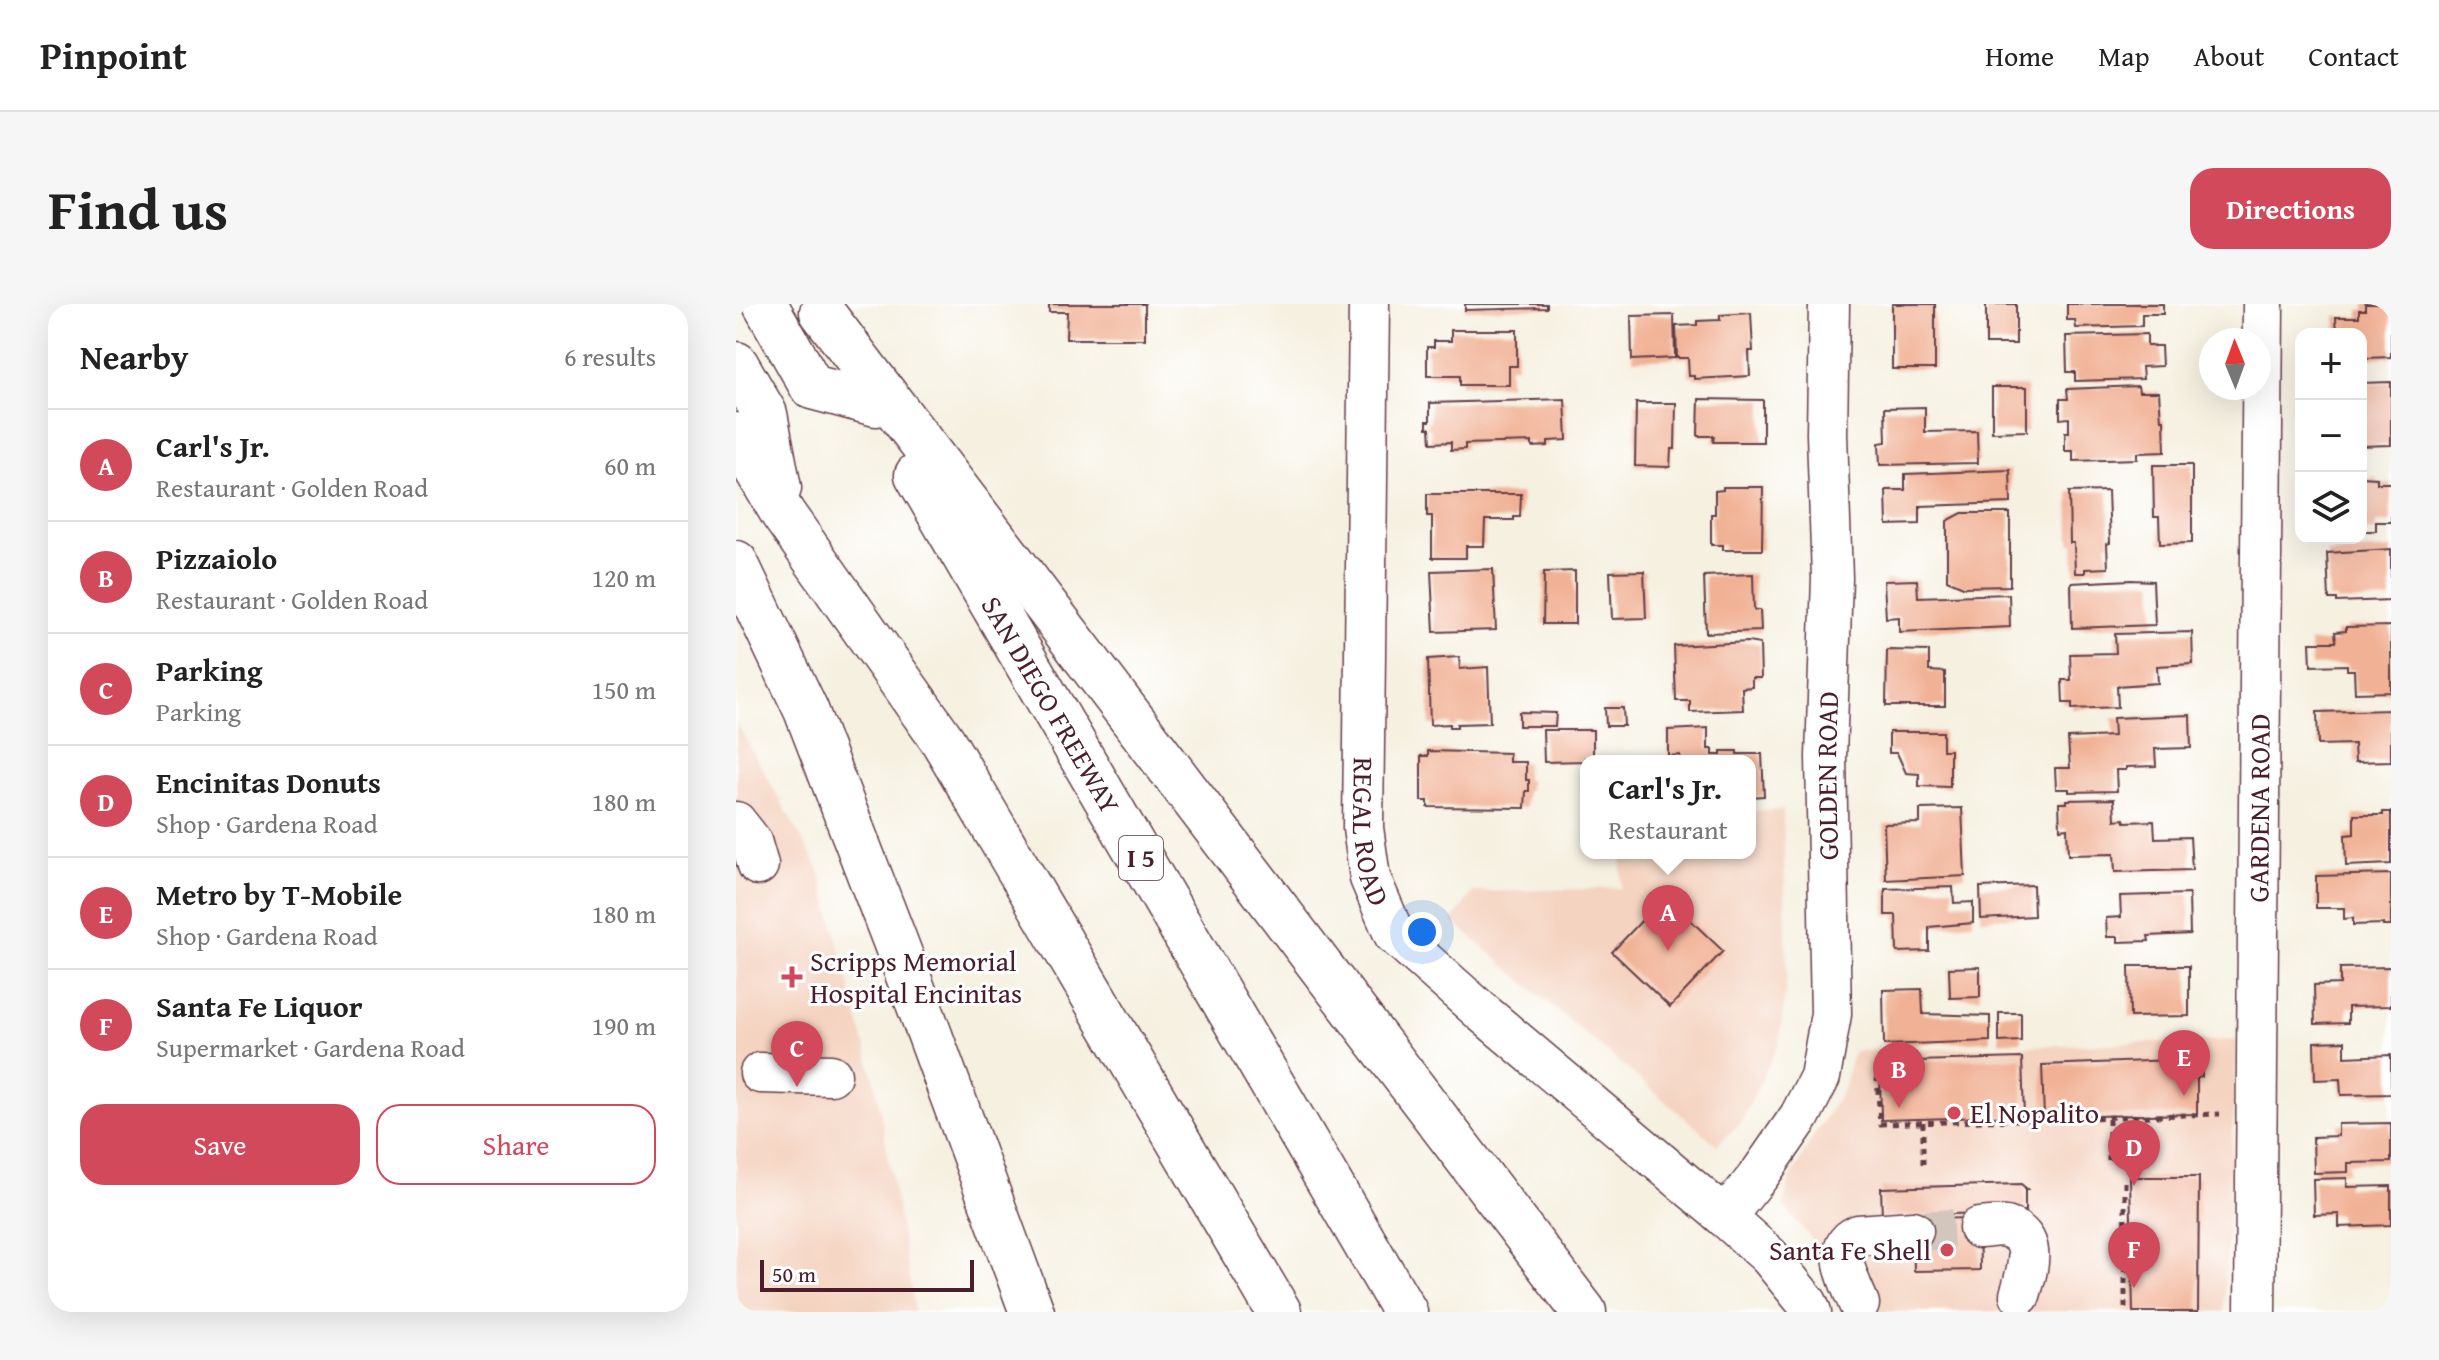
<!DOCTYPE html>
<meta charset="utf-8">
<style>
:root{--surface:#fff;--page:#f6f6f6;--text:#222;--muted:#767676;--line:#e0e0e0;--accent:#d1495b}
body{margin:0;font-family:"Gentium Book Plus",serif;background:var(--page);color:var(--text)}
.controls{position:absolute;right:24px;top:24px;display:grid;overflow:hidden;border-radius:16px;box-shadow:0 8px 32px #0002}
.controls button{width:72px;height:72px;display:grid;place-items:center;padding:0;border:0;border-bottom:2px solid var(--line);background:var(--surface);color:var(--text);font:40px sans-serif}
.compass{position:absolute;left:1463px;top:24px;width:72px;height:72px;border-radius:50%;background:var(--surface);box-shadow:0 8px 32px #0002;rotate:359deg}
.scale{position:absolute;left:24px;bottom:20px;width:214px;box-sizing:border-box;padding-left:8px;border:4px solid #4a1f2b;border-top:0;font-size:22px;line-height:28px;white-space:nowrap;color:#4a1f2b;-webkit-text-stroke:6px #fff;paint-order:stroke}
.you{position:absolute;left:686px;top:628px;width:28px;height:28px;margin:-20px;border:6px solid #fff;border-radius:50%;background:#1a73e8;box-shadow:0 0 0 12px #1a73e833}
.badge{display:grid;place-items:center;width:52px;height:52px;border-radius:50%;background:var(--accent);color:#fff;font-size:26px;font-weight:700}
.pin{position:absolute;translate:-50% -66px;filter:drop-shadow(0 2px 4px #0008)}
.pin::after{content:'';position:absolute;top:42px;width:28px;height:24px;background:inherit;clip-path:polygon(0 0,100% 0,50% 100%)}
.popup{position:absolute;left:844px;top:451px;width:176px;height:104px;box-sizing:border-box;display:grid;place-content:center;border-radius:16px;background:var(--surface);filter:drop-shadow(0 2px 6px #0005);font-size:26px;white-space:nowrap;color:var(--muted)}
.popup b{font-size:30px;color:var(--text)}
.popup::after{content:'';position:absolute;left:50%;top:100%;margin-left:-16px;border:16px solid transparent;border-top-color:var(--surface)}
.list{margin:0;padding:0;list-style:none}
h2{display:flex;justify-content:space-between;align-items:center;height:104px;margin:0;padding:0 32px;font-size:34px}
h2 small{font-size:26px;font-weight:400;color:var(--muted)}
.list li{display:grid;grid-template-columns:52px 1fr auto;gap:24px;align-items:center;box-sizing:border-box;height:112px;padding:0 32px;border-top:2px solid var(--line)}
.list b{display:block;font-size:30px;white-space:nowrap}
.list p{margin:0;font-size:26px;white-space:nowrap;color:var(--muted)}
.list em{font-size:26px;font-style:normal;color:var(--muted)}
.actions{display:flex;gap:16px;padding:24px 32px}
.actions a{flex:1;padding:18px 0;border:2px solid var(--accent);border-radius:24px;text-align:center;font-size:28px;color:var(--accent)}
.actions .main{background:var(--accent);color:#fff}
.icon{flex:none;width:44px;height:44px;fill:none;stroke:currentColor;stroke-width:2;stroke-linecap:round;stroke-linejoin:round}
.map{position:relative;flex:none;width:1655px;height:1008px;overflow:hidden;border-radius:24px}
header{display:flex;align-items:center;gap:48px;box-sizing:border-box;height:112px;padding:0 40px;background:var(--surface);border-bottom:2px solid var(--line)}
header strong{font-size:38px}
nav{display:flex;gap:44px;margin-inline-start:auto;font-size:28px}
.intro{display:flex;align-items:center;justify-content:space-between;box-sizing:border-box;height:192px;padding:0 48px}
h1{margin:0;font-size:56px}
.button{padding:20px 36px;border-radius:24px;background:var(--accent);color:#fff;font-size:28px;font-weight:700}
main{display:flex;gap:48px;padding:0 48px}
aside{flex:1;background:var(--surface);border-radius:24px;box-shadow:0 8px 32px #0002}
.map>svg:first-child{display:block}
</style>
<header>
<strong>Pinpoint</strong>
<nav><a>Home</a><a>Map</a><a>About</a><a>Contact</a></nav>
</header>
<div class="intro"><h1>Find us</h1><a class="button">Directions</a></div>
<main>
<aside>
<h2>Nearby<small>6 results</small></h2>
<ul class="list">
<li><span class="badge">A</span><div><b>Carl's Jr.</b><p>Restaurant · Golden Road</p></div><em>60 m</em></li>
<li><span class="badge">B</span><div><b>Pizzaiolo</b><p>Restaurant · Golden Road</p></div><em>120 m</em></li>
<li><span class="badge">C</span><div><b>Parking</b><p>Parking</p></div><em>150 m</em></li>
<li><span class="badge">D</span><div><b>Encinitas Donuts</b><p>Shop · Gardena Road</p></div><em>180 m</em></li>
<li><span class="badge">E</span><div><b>Metro by T-Mobile</b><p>Shop · Gardena Road</p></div><em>180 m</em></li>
<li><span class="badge">F</span><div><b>Santa Fe Liquor</b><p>Supermarket · Gardena Road</p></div><em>190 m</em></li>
</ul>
<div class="actions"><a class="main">Save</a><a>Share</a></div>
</aside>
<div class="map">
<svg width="1655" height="1008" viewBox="0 0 1655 1008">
<rect width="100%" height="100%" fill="#fff"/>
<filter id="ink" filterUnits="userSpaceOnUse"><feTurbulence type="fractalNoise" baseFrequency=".0125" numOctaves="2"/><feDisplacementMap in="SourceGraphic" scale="16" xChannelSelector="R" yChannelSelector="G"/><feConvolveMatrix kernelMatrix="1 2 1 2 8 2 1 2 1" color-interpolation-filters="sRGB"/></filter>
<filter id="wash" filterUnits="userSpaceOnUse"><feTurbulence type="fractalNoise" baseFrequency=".006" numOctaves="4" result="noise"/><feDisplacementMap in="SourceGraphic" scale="32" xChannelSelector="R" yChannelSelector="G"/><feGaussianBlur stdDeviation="1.8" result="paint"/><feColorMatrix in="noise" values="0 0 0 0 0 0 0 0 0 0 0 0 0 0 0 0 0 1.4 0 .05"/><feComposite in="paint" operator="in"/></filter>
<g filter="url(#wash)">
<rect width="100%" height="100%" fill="#f5f0e0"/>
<!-- built -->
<path fill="#f4d3c0" d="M0,418L83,565L140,782L179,1008H0Z
M1047,506L1051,671L1043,739L1005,818L981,841L716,617L737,588L885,584V549H1014V507Z
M1501,736L1488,1008H1107L1101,987L1075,934L1048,903L1052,880L1072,841L1106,787L1118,747Z"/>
<g id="blocks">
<!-- building -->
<path fill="#f1b194" d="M313,0H409V35H330L331,8H313Z
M729,0H811V4L729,6Z
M1156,0H1199V65H1156Z
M1250,0H1280V40H1250Z
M1331,0H1427V10H1406V22L1340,24L1339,16H1331Z
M1629,0H1655V53L1630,54V48H1625V30H1601L1600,13H1623V6H1629Z
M1015,9L1017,47H1013L1014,72L958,75V72H953L952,54H941L940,22L961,21V17L984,16V11Z
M938,11L939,54L896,56L895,12Z
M715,26H781V62H773V81H724V72H691V43H698V37H715Z
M1411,30V42H1425L1426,62L1406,63L1407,75L1339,77V68H1331L1330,32Z
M1655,78V141L1625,142V79Z
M1402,82L1403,88H1423L1425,116H1428L1429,148L1401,149V155L1337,157V147H1329V128H1333V114L1324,115V95H1332L1331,85Z
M1256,83H1291V127L1256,128Z
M829,95L831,136L812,137V142L796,143V138L729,140V145L715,146V138L695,139L694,124H691V117H694V99Z
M963,95L1027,96V138H977L978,132H962Z
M900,99H940L939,145H935L934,163L899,162Z
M1189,103V128L1241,127L1242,159L1144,161L1143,139L1150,138L1149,104Z
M1417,161H1456V239L1424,240L1423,213H1418Z
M1274,166L1275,199L1184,202V220L1151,221L1150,186H1169V170Z
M1625,173L1641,174V179H1655V218H1640V227H1625Z
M987,183H1027L1026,246H987V241H975V210H979V187L987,186Z
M1372,187L1374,239L1371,240L1372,264L1349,265V269H1339L1338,239H1334L1333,188Z
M691,190H785L784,213H778V216H749L748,242H730V254H696V212H691Z
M1226,209H1274V282L1227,283L1211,276V217Z
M1655,245V296L1601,298V295H1593L1591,249Z
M757,265L760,326L698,328L695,267Z
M839,267V320H807L808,268Z
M908,267L910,314L876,315L874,268Z
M1017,270L1018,306H1024L1025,327L970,329L968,272Z
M1181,276L1182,293L1273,290L1274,323L1163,328V313L1150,314L1148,277Z
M1395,276L1417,277L1419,321L1336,324L1335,279Z
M1655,322V388L1619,389L1618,366H1611V361L1575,362L1574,338H1600L1599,328L1610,327V323Z
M1456,328L1457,360L1421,362L1422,379L1381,382L1382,403L1336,405V399H1327L1326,376H1335L1334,350L1380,349L1379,330Z
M1012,338L1024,340L1025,374H1016V383L1006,384L1007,406L954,408V397H940L938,342Z
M1151,346L1193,347V367L1209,368V402H1150Z
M723,353L724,365L752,363L754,419L721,420V423H714V420L694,421L692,355Z
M869,404H887L888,422H870Z
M1655,406V457L1619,458L1618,440L1582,441L1581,408Z
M783,408L820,409L819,422H783Z
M1454,411L1455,444L1419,445L1420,462L1390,463V466H1380L1381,487L1333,488V485H1320L1319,464H1334L1332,434L1378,432L1377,414Z
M972,424V445H977V451H985V447H1001V450H1026L1028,492L1014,493V457H945L944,451L932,452V426Z
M807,426H857V454H849V457L808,458Z
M1153,428H1207V446H1214V483L1183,482V470L1170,469L1161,449H1153Z
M692,447L773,449V458H790V476H793V487H790L789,504L692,503V497H685V452H692Z
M1378,495L1379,516L1388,515L1389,518L1418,517L1419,534L1454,533L1456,566L1379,568L1378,550L1332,551L1331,524L1324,525L1323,499H1331V496Z
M1226,504L1229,572L1150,576L1148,520L1184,519V505Z
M1647,508H1655V560L1610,562L1609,531L1618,530V511H1647Z
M1655,570V622H1647V620L1617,621V614L1608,615V604H1580V572Z
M1297,581L1298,612L1245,615L1244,583Z
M1217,583L1218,599L1237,598V619L1193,623V647L1161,648L1160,611H1149V585Z
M1453,590L1454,630L1412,632L1413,637L1382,638V633H1371L1370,614L1385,613L1384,592Z
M929,592L987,647L934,703L876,648Z
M1393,662H1453V712L1394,713Z
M1244,663V693L1214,694L1213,664Z
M1655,663V702L1612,703V719L1579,720L1578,681L1604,680V664Z
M1186,685L1187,710L1254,712V737L1148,741L1147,686Z
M1263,709H1285V737L1263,738Z
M1609,737V753L1655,751V790L1605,791L1604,775L1579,776L1578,738Z
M1286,754L1288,812L1145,816L1144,758Z
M1465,755L1466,773L1461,774V810L1308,813L1306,761Z
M1655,819V858L1612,859V868L1578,869L1577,833L1602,832V820Z
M1394,873H1463L1462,1008H1397Z
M1611,874V883L1655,882V921L1603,923V910L1578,911L1577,875Z
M1285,880L1291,885H1289V907L1146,913L1145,884Z
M1243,914L1244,966L1178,967L1177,915Z"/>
</g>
</g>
<g filter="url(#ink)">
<use href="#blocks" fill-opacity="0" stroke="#643e46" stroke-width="2"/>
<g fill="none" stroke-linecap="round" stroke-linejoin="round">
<!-- minor-tunnel -->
<path stroke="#d3c6bc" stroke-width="40" stroke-dasharray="40 20" stroke-linecap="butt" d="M1177,927L1243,924"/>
<defs>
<g id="minor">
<path id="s1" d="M633,0L627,524L634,574L658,630L747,709L989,913L1033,952L1071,999L1075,1008"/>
<path d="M0,518L15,537L22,561"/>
<path d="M24,769L95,771"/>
<path id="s2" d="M989,913L1024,870L1064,812L1084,773L1095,710L1090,453L1096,274L1091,130L1093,0"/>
<path d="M1243,924C1251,924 1262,921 1270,923C1304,933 1291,967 1284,991"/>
<path d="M1123,1000C1115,980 1093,943 1122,931L1177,927"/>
<path id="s3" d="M1519,1008L1527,0"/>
</g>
<g id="highway">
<path d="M29,0L76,83L140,100"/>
<path d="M86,8L848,1008"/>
<path d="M0,60L29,110L43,184"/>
<path d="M0,131L47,210L207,437L543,1008"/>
<path id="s4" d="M181,171L669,1008"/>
<path d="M0,259L70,406L167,658L296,1008"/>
</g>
</defs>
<!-- minor casing -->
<use href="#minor" stroke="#643e46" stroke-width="43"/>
<!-- highway casing -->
<use href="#highway" stroke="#643e46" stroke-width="47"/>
<!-- path -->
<path stroke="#643e46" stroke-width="5" stroke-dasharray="6 6" stroke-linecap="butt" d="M1141,772L1144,820L1484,810
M1373,815V856
M1187,818V861
M1389,878V1008"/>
<!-- minor -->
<use href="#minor" stroke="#fff" stroke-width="40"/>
<!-- highway -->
<use href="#highway" stroke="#fff" stroke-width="44"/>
</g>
</g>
<!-- markers -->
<g fill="#d1495b" stroke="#fff" stroke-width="3">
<path d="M52 661h8v8h8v8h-8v8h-8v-8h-8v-8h8z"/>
<circle cx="1218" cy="809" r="8"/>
<circle cx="1211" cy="946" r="8"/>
</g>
<g text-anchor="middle" stroke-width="6" stroke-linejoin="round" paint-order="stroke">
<!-- shield labels -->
<rect fill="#fff" stroke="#80626b" stroke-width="2" x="383" y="532" width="44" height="44" rx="6"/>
<g font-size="26" font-weight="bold" fill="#4a1f2b">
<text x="405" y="563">I 5</text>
</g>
<!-- street labels -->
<g font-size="28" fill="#4a1f2b" stroke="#fff">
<text dy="10" stroke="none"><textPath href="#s4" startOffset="266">SAN DIEGO FREEWAY</textPath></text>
<text dy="10" stroke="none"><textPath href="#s2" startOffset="472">GOLDEN ROAD</textPath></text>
<text dy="10" stroke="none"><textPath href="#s3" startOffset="504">GARDENA ROAD</textPath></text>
<text dy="10" stroke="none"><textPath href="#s1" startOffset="528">REGAL ROAD</textPath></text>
</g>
<!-- poi labels -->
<g font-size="28" fill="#4a1f2b" stroke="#fff" text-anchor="start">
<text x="74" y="667">Scripps Memorial<tspan x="74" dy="32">Hospital Encinitas</tspan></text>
<text x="1234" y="819">El Nopalito</text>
<text x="1195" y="956" text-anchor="end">Santa Fe Shell</text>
</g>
</g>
</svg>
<div class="controls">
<button>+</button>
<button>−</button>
<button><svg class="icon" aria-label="layers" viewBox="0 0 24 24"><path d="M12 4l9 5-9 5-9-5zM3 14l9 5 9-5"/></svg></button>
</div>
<svg class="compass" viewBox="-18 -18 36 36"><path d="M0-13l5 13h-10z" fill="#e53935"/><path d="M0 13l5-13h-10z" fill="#767676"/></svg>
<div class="scale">50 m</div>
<div class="you"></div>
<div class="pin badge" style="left:932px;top:647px">A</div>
<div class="popup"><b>Carl's Jr.</b>Restaurant</div>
<div class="pin badge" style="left:1163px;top:804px">B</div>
<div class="pin badge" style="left:61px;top:783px">C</div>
<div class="pin badge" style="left:1398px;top:882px">D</div>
<div class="pin badge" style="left:1448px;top:792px">E</div>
<div class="pin badge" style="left:1398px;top:984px">F</div>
</div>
</main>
